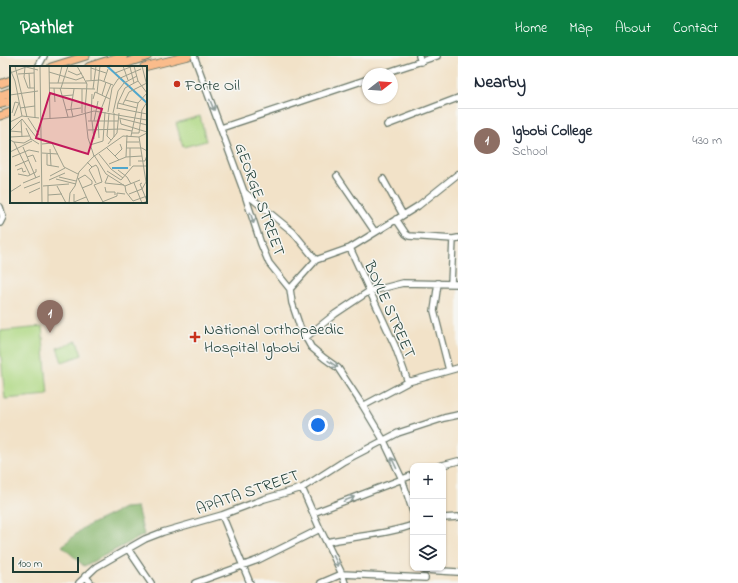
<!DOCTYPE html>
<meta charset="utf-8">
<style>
:root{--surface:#fff;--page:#f2f2f3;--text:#1f2937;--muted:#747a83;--line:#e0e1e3;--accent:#0b8043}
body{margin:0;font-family:"Indie Flower",sans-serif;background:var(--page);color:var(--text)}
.controls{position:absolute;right:12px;bottom:12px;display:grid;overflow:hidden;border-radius:8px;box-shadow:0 1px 3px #0004}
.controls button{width:36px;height:36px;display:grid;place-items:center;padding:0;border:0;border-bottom:1px solid var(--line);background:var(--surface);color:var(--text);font:20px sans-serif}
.compass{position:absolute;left:362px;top:12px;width:36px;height:36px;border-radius:50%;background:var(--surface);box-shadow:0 1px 3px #0004;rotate:73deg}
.scale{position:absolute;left:12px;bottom:10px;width:67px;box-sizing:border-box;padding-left:4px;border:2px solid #1f3d34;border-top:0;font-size:11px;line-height:14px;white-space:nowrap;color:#1f3d34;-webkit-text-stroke:3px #f6f6f2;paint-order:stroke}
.you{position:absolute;left:318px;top:369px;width:14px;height:14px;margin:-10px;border:3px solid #fff;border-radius:50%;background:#1a73e8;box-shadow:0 0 0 6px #1a73e833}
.badge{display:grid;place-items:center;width:26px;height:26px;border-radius:50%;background:var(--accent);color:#fff;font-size:13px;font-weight:700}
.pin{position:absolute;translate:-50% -33px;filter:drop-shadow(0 1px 2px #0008)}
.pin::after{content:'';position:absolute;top:21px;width:14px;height:12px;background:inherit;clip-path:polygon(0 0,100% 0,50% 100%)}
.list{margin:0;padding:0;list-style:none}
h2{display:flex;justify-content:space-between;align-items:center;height:52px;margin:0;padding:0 16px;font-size:17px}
h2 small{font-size:13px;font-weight:400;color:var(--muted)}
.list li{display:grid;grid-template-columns:26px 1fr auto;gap:12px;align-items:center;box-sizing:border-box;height:64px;padding:0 16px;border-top:1px solid var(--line)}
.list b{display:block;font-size:15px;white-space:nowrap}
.list p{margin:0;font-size:13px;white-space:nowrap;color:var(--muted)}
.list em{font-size:13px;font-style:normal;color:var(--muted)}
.icon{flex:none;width:22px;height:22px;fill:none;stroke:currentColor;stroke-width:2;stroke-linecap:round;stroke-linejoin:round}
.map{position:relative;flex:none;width:458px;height:527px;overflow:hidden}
header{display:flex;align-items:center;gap:24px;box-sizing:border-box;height:56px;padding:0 20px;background:var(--accent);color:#fff}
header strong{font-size:19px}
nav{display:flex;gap:22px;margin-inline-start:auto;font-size:14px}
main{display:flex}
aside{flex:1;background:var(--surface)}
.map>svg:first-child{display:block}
</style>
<header>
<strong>Pathlet</strong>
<nav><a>Home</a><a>Map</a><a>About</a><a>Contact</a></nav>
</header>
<main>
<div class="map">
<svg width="458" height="527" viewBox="0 0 458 527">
<rect width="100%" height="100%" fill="#f6f6f2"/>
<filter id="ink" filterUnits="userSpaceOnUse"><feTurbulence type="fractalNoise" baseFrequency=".025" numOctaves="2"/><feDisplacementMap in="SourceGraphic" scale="8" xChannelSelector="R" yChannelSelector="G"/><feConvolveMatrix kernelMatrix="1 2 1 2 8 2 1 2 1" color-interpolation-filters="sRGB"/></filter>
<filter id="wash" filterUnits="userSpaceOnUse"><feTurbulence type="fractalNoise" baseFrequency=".012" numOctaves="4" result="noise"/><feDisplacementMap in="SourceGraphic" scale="16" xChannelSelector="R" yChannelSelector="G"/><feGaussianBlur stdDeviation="0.9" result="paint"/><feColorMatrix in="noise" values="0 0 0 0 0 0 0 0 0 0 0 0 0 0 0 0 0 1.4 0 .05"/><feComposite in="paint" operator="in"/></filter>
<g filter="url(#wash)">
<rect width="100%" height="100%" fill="#f2e2c8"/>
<!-- green -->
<path fill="#afd883" stroke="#678a5c" d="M200,60L206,85L183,91L176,67Z
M42,271L48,339L5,343L0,290V275Z
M77,285L82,299L62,306L57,292Z"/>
<!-- forest -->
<path fill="#8bb871" stroke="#557a52" d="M137,451L144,479L84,510L62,490L83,472L124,452Z"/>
</g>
<g filter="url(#ink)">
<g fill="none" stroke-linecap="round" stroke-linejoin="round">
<defs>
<path id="minor" d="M194,0L244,136L261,188L269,207L290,233L292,247L300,271L311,291L324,302L338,312L363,350L384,385L402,423L413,456
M419,0L421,6
M38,11L44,0
M382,18L437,0
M387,69L458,42
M221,72L368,23
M337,120L375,176
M383,123L403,159
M244,136L293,176L316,204
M0,151L3,161L0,167
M396,163L406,178L409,180L453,183
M350,192L395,290L408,326
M438,227L434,255L449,314
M451,228L453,183L458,182
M290,233L316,204L350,192L418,150L458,118
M305,282L335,258L368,236L403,227L458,228
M363,350L408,326L458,312
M439,410L458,405
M302,432L320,473L342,518L345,527
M313,457L413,419
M222,459L250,527
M443,462L458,461
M327,486C355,480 385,479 413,469
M128,493L151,527
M424,514L458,516
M85,520L91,527
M79,527L96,511L145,483L163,476L222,459L264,443L302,432L344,405L398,377L444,362L458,359
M195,527L258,504L320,473
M321,527L342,518L425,522"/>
<path id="major" d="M51,11L86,0
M144,11L188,0
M0,28L11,24
M0,60L11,56"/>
<path id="highway" d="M89,11L123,0
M114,11L147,0
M0,40L11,36
M0,48L11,45"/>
</defs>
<!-- minor casing -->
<use href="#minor" stroke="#697768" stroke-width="8"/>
<!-- major casing -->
<use href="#major" stroke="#697768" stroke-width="9"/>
<!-- highway casing -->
<use href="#highway" stroke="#697768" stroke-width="10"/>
<!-- minor -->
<use href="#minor" stroke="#fff" stroke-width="5.5"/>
<!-- major -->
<use href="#major" stroke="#fabc8b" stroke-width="7"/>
<!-- highway -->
<use href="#highway" stroke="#fabc8b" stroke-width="8"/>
</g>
<!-- one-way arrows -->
<defs><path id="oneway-shaft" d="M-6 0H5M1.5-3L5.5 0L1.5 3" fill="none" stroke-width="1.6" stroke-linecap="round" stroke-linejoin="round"/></defs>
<g stroke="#8f9e9a">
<use href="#oneway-shaft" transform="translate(212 49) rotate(68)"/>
<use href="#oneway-shaft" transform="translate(252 162) rotate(73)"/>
<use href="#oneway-shaft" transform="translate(333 308) rotate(35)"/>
<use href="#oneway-shaft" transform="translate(394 407) rotate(-115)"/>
<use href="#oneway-shaft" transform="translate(349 443) rotate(-21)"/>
<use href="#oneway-shaft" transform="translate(336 505) rotate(64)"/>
</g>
</g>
<!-- markers -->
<g fill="#c8321e" stroke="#f6f6f2" stroke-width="1.5">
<circle cx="177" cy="28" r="4"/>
<path d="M193 275h4v4h4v4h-4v4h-4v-4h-4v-4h4z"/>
</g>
<g text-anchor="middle" stroke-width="3" stroke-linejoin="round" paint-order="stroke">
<!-- poi labels -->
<g font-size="16" fill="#1f3d34" stroke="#f6f6f2" text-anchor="start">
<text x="185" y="34">Forte Oil</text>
<text x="204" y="278">National Orthopaedic<tspan x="204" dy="18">Hospital Igbobi</tspan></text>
</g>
<!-- street labels -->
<g font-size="16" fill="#1f3d34" stroke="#f6f6f2">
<text transform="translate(261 143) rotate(70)" y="6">GEORGE STREET</text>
<text transform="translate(391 253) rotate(66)" y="6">BOYLE STREET</text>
<text transform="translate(247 435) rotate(-19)" y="6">APATA STREET</text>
</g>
</g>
<!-- overview -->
<g transform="translate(10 10)">
<rect width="137" height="137" fill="#f2e2c8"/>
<path fill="none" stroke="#50a7cd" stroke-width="2" d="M97,0L137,37M102,102H118"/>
<path fill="none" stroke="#9ea08d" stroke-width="1" d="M5,0L17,51M24,0L25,52M30,0L32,137M39,0L40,53M67,0L77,18L75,44L78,72L84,90M81,0V14M113,0L118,14M124,0L128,15L137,27M132,0L137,20M15,1L14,11L18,22H24M120,1L124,17M81,2L96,7M0,3L5,15L12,50L29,52M58,5L67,9L72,7M39,6L66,14L74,11M0,7L16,1L28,4M19,7L20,22M105,7L123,0M8,8L24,7M76,15L90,14L103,19M94,15L98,3M39,17H77M48,17L52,0M39,22L85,23M44,22L45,36M50,22L58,51M51,22L58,0M83,23L86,0M87,27L90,0M0,29L28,25M92,29L96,16M51,30L63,29M83,33L85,26L100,33M115,34L128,37M108,37L115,22L128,15M113,38L119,26L137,17M10,42L25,40M107,42L137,48M107,43L108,37L127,42M56,44L71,42M90,46L101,18M98,46L102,22L108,13L131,3M2,47L5,36L9,37M72,47V23M99,47L97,70L101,74M103,47L108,25L114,17L127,10M4,50L9,37M63,51L61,42L64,23M18,52L29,69M109,52L137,59M12,53L26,71M32,53L62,51L84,45L137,54M110,53L111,58L137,66M11,54L12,71M78,55H108M81,55L82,28M82,55L84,73M84,55L88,35M0,56L12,50M16,62L21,73L29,78M78,64L111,63L122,65M0,65L12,53M0,65L12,66M122,67H129L132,44L137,36M121,70L128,37L137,27M0,71L19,70M104,71V47M89,72L88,54L90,46M0,74L4,76L20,109M4,76L14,77L21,73M116,76H129M32,78L42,77L54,101L68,108M98,78L107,67L109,47M80,79L93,75L95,46M13,81L26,112M96,81L109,94M116,82H132L137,85M120,82V100M40,83L41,100M0,86L22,75M32,87L48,88M37,88V99L49,101M89,88L101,103L113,112M84,89L96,108L115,120M105,90L112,83L110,78M2,91L19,84L29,86M17,91L23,89L26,96M116,91L117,69M128,95H135L137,89M77,96L82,101L86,99L88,102L92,116L84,119L93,136M99,98L116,91L132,90M5,100L19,94M82,101L79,104L86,117M7,104L12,102L13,106L16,105M108,104L117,111L121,118M97,105L111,114L123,100H137M8,108L18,110L26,106V103M40,110L55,102M98,110L95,117L114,119M49,111L66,115M68,112L79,137M46,113L66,118M68,113L75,109L82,115V118L72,122M39,114L55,107M13,117L30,110M124,117L132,137M132,117L130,118L137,135L133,137M33,120L59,118M38,120V137M47,120L56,137M115,120L116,126L123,135L137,130M115,120L130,114M95,121L96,126H105V129M14,122L30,116M0,126L11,119M19,127L30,122M64,128V136L76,131M119,128L132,123L136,116L129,71M38,129L52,128M92,136L107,130V127L115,128M59,137L60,127L65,120L69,106L83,91L113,70L129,71L137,67"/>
<path fill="#c2185b" fill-opacity="0.15" stroke="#c2185b" stroke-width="2" d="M40,27L92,43L78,88L26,72Z"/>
<rect width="137" height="137" fill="none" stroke="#1f3d34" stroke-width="2"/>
</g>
</svg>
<div class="controls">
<button>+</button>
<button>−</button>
<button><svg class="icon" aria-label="layers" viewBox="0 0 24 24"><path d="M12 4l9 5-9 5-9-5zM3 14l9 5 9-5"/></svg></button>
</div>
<svg class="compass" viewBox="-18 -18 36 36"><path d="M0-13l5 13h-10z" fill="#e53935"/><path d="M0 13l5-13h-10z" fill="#747a83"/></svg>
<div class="scale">100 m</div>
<div class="you"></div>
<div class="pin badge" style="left:50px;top:277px;background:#8d6e63">1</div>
</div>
<aside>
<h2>Nearby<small></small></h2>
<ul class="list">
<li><span class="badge" style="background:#8d6e63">1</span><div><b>Igbobi College</b><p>School</p></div><em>430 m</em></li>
</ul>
</aside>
</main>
